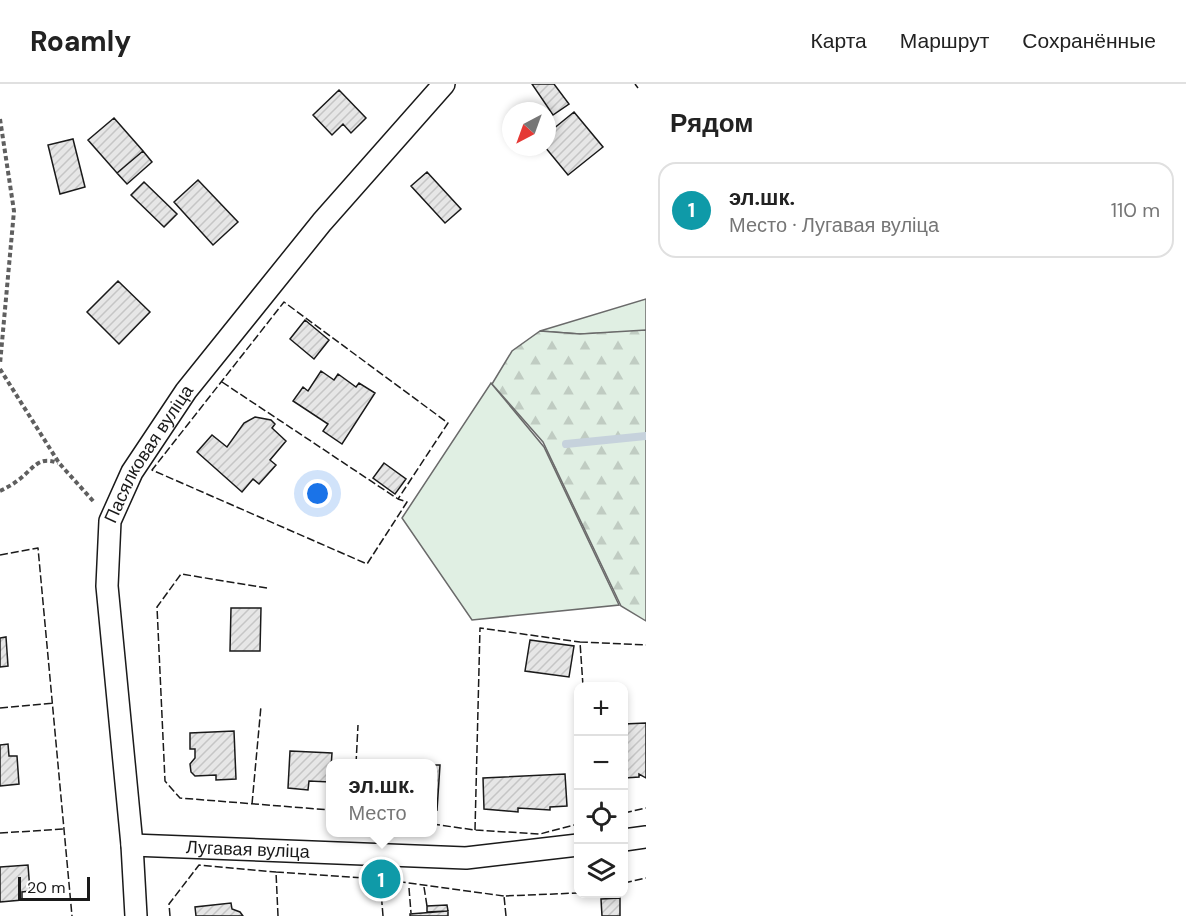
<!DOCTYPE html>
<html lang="ru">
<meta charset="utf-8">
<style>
:root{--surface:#fff;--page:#f6f6f6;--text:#222;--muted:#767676;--line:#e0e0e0;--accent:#c62828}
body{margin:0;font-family:"DM Sans",sans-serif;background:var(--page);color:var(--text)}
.controls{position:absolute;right:18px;bottom:18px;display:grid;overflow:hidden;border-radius:12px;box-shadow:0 3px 9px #0003}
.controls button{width:54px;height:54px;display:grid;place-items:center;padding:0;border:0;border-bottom:2px solid var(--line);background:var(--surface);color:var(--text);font:30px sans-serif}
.compass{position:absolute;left:502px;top:18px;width:54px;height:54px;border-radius:50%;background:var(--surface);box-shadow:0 3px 9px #0003;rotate:221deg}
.scale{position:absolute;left:18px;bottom:15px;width:72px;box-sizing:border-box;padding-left:6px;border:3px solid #1a1a1a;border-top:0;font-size:16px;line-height:21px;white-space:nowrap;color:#1a1a1a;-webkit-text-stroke:4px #fff;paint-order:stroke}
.you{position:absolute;left:318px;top:410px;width:21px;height:21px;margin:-15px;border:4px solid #fff;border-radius:50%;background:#1a73e8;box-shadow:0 0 0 9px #1a73e833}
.badge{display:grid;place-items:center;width:39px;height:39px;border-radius:50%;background:var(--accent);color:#fff;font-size:20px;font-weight:700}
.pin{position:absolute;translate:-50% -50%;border:3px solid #fff;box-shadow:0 2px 6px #0006}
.popup{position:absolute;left:326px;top:675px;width:111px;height:78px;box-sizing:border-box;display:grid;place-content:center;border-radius:12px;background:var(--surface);filter:drop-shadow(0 2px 4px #0005);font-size:20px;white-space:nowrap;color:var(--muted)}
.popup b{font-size:22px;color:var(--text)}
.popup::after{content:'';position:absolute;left:50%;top:100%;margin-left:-12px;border:12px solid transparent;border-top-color:var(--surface)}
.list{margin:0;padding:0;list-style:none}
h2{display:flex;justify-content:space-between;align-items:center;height:78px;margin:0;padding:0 24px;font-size:26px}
h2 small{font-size:20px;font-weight:400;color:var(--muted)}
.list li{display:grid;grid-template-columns:39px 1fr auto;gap:18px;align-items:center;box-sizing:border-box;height:96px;margin:0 12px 12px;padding:0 12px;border:2px solid var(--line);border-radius:18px}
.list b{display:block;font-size:22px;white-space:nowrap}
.list p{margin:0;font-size:20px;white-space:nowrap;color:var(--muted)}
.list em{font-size:20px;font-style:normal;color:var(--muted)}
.icon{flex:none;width:33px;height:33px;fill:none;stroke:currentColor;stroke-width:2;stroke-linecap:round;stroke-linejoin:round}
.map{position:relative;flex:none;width:646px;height:832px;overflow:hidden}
header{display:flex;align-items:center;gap:36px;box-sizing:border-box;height:84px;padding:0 30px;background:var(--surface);border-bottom:2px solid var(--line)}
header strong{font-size:28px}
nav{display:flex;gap:33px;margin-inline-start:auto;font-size:21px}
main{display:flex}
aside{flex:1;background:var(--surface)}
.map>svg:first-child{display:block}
</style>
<header>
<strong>Roamly</strong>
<nav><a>Карта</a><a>Маршрут</a><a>Сохранённые</a></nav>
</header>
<main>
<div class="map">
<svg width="646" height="832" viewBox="0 0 646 832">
<defs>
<pattern id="forest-firs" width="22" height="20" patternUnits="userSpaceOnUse" patternTransform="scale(1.5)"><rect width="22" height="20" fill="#e0efe3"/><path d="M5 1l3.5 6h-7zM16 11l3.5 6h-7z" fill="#c0ccc2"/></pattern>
<pattern id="building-hatch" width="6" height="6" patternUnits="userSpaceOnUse" patternTransform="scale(1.5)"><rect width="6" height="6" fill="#e6e6e6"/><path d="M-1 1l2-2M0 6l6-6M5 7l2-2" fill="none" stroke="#c5c5c5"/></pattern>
</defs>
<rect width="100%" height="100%" fill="#fff"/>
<!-- green -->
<path fill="#e0efe3" stroke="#6a6a6a" stroke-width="1.5" d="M646,215V247L580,250L540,247Z
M491,299L544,363L619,521L472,536L402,434Z"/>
<!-- forest -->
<path fill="url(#forest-firs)" stroke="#6a6a6a" stroke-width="1.5" d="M646,246V537L621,522L543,358L492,300L512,267L540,247L580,250Z"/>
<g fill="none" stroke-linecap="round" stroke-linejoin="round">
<!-- stream -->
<path stroke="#c6d2dc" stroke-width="8" d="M566,360L646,352"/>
</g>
<!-- building -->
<path fill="url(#building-hatch)" stroke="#1a1a1a" stroke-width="1.5" d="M532,0H554L569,20L553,31Z
M339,6L366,34L351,49L343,40L332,51L313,31Z
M574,28L603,63L568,91L545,63H547V50Z
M114,34L143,67L117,89L88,56Z
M73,55L85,103L60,110L48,61Z
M143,67L152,78L127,100L117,89Z
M427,88L461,125L445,139L411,102Z
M198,96L238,138L213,161L174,118Z
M144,98L177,130L164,143L131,111Z
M118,197L150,228L119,260L87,228Z
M305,236L329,256L314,275L290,255Z
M321,287L334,296L338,290L356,303L359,299L375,309L342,360L323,347L328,340L293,317L303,303L308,307Z
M255,333L271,336L275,340L272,344L286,357L270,376L276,381L259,400L253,395L242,408L197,368L212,351L227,363L244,339Z
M384,379L406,395L395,410L373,394Z
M231,524H261L260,567H230Z
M6,553L8,582L0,583V554Z
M530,556L574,562L569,593L525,587Z
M646,639V694L639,690V693L625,694L624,640Z
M234,647L236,695L216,696V691L195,692L191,688L190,680L195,674V665H190V649Z
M8,660L9,672H17L19,700L0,702V661Z
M290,667L332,669L330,698L309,697L308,706L288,704Z
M432,681H440L437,726L432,725Z
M565,690L567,722L550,723V726L518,724V728L484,725L483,694Z
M28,781L30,807L22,808V816L0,818V783Z
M620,814V832H602L601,815Z
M231,819L232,825L240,828L243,832H196L195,823Z
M447,821L448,827L427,828V822Z
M448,827V832H410V830Z"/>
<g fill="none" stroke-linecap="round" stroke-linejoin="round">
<defs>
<g id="minor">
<path d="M624,756L646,753"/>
<path id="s1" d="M132,761L466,774L578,761"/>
<path id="s2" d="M136,832L132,761L107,502L110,437L132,388L186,307L322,138L444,0"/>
</g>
</defs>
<!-- minor casing -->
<use href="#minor" stroke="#1a1a1a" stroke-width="24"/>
<!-- path -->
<path stroke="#5f5f5f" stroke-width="4" stroke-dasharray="4.5 3" stroke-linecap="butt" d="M0,35L14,127L0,280
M0,285L59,379L94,418
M0,407C6,404 12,401 17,397C33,386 37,371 58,379"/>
<!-- minor -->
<use href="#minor" stroke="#fff" stroke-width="21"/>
<!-- fence -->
<path stroke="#1a1a1a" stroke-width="1.5" stroke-dasharray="8 3" stroke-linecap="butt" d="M635,0L638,4
M222,298L398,415L407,418L367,480L152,386L284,218L448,339L398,415
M0,471L38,464L72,832
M267,504L181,490L157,523L165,697L180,714L330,726
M583,602L580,558L646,561
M0,624L54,619
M356,680L358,641
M252,720L261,622
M624,729L646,724
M432,740L475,746L540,750L578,740
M475,746L480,544L580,558
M0,749L64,745
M624,799L646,794
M424,803L427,822
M409,804L411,829
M170,832L169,820L199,781L276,788
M278,832L276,788L380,795
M383,832L380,795L504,812
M506,832L504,812L578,809"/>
</g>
<g text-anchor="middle" stroke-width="4.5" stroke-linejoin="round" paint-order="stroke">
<!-- street labels -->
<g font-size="18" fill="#1a1a1a" stroke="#fff">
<text dy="6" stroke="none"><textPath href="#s2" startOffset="474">Пасялковая вуліца</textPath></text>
<text dy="6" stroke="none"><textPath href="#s1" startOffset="116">Лугавая вуліца</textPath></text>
</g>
</g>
</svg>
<div class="controls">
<button>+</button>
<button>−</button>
<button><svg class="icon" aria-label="locate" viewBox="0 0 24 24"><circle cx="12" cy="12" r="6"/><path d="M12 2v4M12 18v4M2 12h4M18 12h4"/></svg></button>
<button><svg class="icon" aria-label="layers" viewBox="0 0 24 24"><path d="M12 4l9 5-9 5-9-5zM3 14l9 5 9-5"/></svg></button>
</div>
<svg class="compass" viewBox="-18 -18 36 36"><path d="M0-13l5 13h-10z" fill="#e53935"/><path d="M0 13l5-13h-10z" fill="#767676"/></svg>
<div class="scale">20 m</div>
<div class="you"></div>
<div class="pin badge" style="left:381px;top:795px;background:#0f9aa8">1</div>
<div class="popup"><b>эл.шк.</b>Место</div>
</div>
<aside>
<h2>Рядом<small></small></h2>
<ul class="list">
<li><span class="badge" style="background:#0f9aa8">1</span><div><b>эл.шк.</b><p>Место · Лугавая вуліца</p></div><em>110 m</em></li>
</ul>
</aside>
</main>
